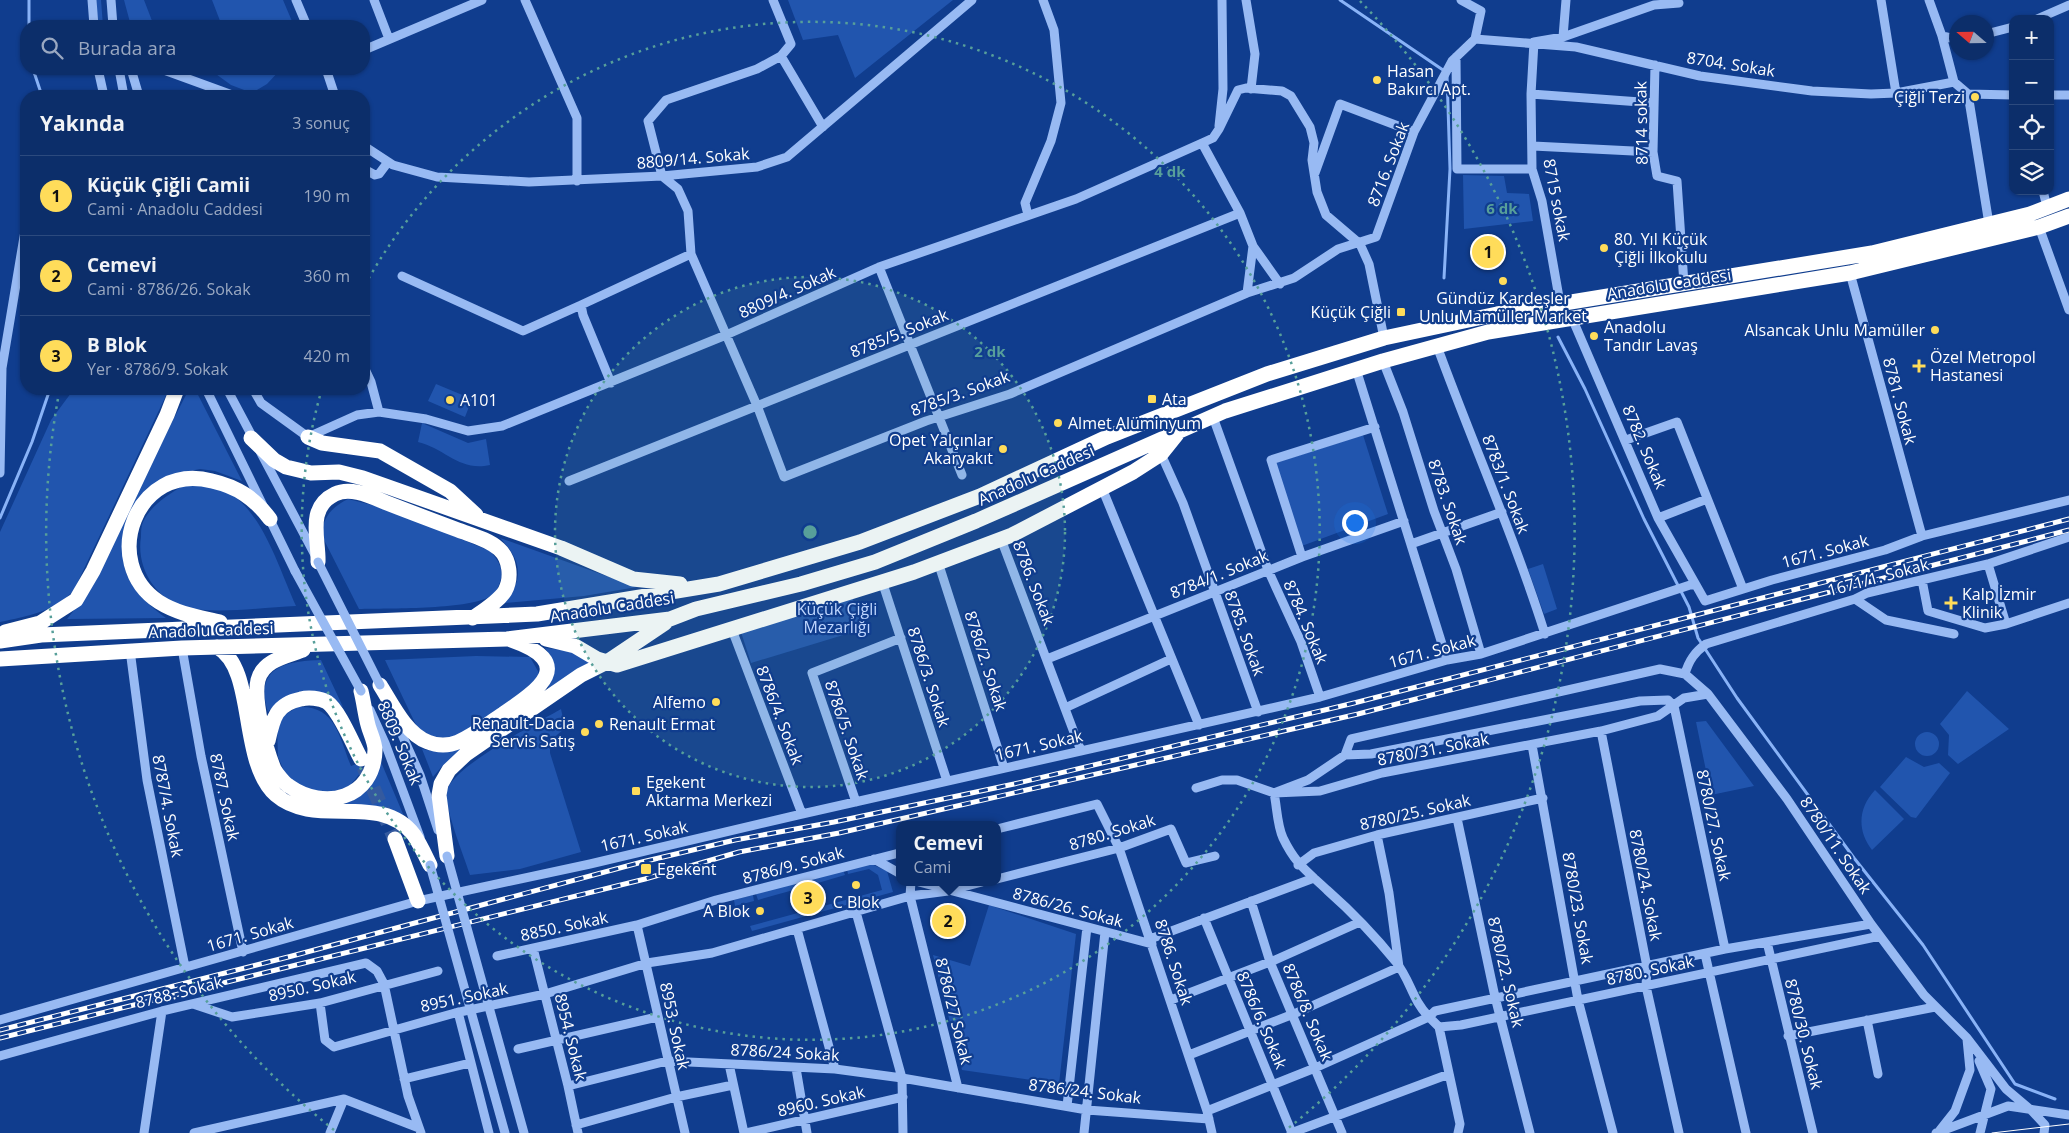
<!DOCTYPE html>
<html lang="tr">
<meta charset="utf-8">
<style>
:root{--surface:#0c2e6a;--page:#1a3a72;--text:#f1f3f6;--muted:#9aa8c1;--line:#2c4a7e;--accent:#ffdc5a}
body{margin:0;font-family:"Open Sans",sans-serif;background:var(--page);color:var(--text)}
.controls{position:absolute;right:15px;top:15px;display:grid;overflow:hidden;border-radius:10px;box-shadow:0 1px 4px #0004}
.controls button{width:45px;height:45px;display:grid;place-items:center;padding:0;border:0;border-bottom:1px solid var(--line);background:var(--surface);color:var(--text);font:25px sans-serif}
.compass{position:absolute;left:1949px;top:15px;width:45px;height:45px;border-radius:50%;background:var(--surface);box-shadow:0 1px 4px #0004;rotate:290deg}
.you{position:absolute;left:1354px;top:522px;width:18px;height:18px;margin:-12px;border:4px solid #fff;border-radius:50%;background:#1a73e8;box-shadow:0 0 0 8px #1a73e833}
.badge{display:grid;place-items:center;width:32px;height:32px;border-radius:50%;background:var(--accent);color:#111;font-size:16px;font-weight:700}
.pin{position:absolute;translate:-50% -50%;border:2px solid #fff;box-shadow:0 1px 5px #0006}
.popup{position:absolute;left:896px;top:821px;width:105px;height:65px;box-sizing:border-box;display:grid;place-content:center;border-radius:10px;background:var(--surface);filter:drop-shadow(0 1px 4px #0005);font-size:16px;white-space:nowrap;color:var(--muted)}
.popup b{font-size:19px;color:var(--text)}
.popup::after{content:'';position:absolute;left:50%;top:100%;margin-left:-10px;border:10px solid transparent;border-top-color:var(--surface)}
.list{margin:0;padding:0;list-style:none}
h2{display:flex;justify-content:space-between;align-items:center;height:65px;margin:0;padding:0 20px;font-size:21px}
h2 small{font-size:16px;font-weight:400;color:var(--muted)}
.list li{display:grid;grid-template-columns:32px 1fr auto;gap:15px;align-items:center;box-sizing:border-box;height:80px;padding:0 20px;border-top:1px solid var(--line)}
.list b{display:block;font-size:19px;white-space:nowrap}
.list p{margin:0;font-size:16px;white-space:nowrap;color:var(--muted)}
.list em{font-size:16px;font-style:normal;color:var(--muted)}
.icon{flex:none;width:28px;height:28px;fill:none;stroke:currentColor;stroke-width:2;stroke-linecap:round;stroke-linejoin:round}
.map{position:relative;flex:none;width:2069px;height:1133px;overflow:hidden}
.search{position:absolute;background:var(--surface);box-shadow:0 1px 4px #0004;left:20px;top:20px;width:350px;height:55px;display:flex;align-items:center;gap:12px;box-sizing:border-box;padding:0 18px;border-radius:20px;color:var(--muted);font-size:19px}
.panel{position:absolute;background:var(--surface);box-shadow:0 1px 4px #0004;left:20px;top:90px;width:350px;height:305px;border-radius:20px}
.map>svg:first-child{display:block}
</style>
<div class="map">
<svg width="2069" height="1133" viewBox="0 0 2069 1133">
<rect width="100%" height="100%" fill="#103d8e"/>
<!-- green -->
<path fill="#2155ae" d="M96,0H101L103,26H98Z
M124,0H144L154,26H131Z
M212,0H283L294,26H222Z
M788,0H953L855,78L838,35L803,40Z
M209,69H281L267,84L252,93L231,85Z
M1463,175L1504,176L1507,193L1529,194L1533,221L1464,229Z
M436,384L472,399L465,417L428,401Z
M74,389H169L74,590C54,612 28,616 0,622V532L51,420Z
M189,389H195L242,481L215,471L200,469L185,472L126,531C125,539 122,550 123,558C125,585 146,603 166,618L67,619L79,604Z
M422,423L468,443L486,439L490,465C460,472 446,449 418,442Z
M1363,435L1388,514L1299,547L1275,463Z
M182,486C192,486 207,483 217,487C260,501 278,567 296,606C264,607 215,615 185,607C155,599 136,567 141,537C141,532 141,526 143,522C151,505 167,496 182,486Z
M348,499L388,509L490,551C498,560 505,570 500,582C498,588 495,594 489,597C465,610 388,608 359,609L321,534C324,516 332,507 348,499Z
M500,538L637,587L584,596L505,603C524,578 522,561 500,538Z
M1543,564L1557,609L1544,614L1528,569Z
M852,596L863,629L751,663L741,632Z
M545,648L570,651L591,663L545,695C553,677 558,664 545,648Z
M476,656L530,657L539,673L537,682L528,690C513,699 464,734 451,737C436,739 425,735 416,725L385,660Z
M321,660L343,707C316,685 291,686 268,712C254,668 284,661 321,660Z
M1967,691L2009,729L1958,764L1948,755L1949,735L1940,724Z
M298,707C336,705 339,737 351,766L359,763L362,771L347,789L320,793L296,784L285,773L278,757L277,727L284,715Z
M561,709L565,728L550,741V753L581,852L520,869L470,875C465,858 443,806 447,790C454,766 537,723 561,709Z
M1706,721L1754,786L1711,795L1696,722Z
M1915 744a12 12 0 1 1 24 0a12 12 0 1 1-24 0Z
M467,747L443,765L433,777L422,749L438,752Z
M1906,757L1924,767L1939,763L1950,773L1916,818L1911,817L1880,787Z
M381,762L406,821L342,805C362,798 375,782 381,762Z
M1875,790L1904,819L1872,850C1857,831 1858,808 1875,790Z
M869,863L887,871L893,892L752,931L750,926L882,890L878,875L869,869L848,874L847,869Z
M843,870L845,875L801,888L800,882Z
M795,883L797,889L758,900L756,894Z
M753,895L754,901L735,906L734,900Z
M989,905L1076,934L1059,1084L962,1070L933,955L970,966Z"/>
<g fill="none" stroke-linecap="round" stroke-linejoin="round">
<!-- stream -->
<path stroke="#89b3f7" stroke-width="3" d="M1340,0L1443,70
M29,26V0
M33,69L42,96
M1444,278L1450,169L1447,75
M1558,337L1585,389L1644,519L1689,607L1698,638L1737,698L1854,858L1923,945L2015,1084L2055,1099
M0,518L32,442L50,389"/>
<!-- highway-tunnel -->
<path stroke="#345a9f" stroke-width="15" stroke-dasharray="15 8" stroke-linecap="butt" d="M364,767L395,839"/>
<!-- minor -->
<path stroke="#98baf3" stroke-width="9" d="M92,0L94,26
M111,0L113,26
M296,0L307,26
M374,0L389,39
M525,0L577,118V181
M773,0L791,44L781,56L757,69L666,100L648,121L662,176L678,189L688,211L691,254L758,408L784,477L926,421L1010,394L1247,293L1253,246L1240,213L1202,143
M1246,0L1255,54L1251,89
M1461,0L1481,11L1475,39
M1881,0L1896,93
M1929,0L1942,36L1954,82
M2037,19L2069,5
M1986,34L2013,27
M1942,36L1956,39
M1563,37L1566,0
M364,50L482,0
M781,56L823,127
M1456,57L1457,169H1532
M1655,65L1653,152L1657,176L1677,181L1684,284
M98,69L104,96
M119,69L124,96
M131,69L139,96
M161,69L235,96
M326,69L335,96
M1531,94L1654,103
M1968,94L1989,224
M2050,95H2069
M1219,126L1223,89L1222,0
M364,146L393,165L437,177L529,182L662,176L757,167L787,157L972,0
M1533,146L1653,152
M364,169L375,175L379,174L388,162
M1315,173L1340,104L1414,132
M2043,191L2047,207
M1028,215L1025,203L1051,141L1061,103L1054,30L1043,0
M2039,227L2069,310
M1253,246L1280,284
M879,267L962,475
M1850,273L1922,536
M402,276L523,331L581,305
M1247,293L1294,278L1338,249L1376,237L1414,132L1452,61L1475,39L1576,47L1700,76L1812,91L1871,94L1896,93L1954,82L1968,94L2013,95
M1560,303L1542,201L1532,169L1531,94L1534,42L1563,37L1654,5L1679,3
M1572,318L1658,518L1696,585
M1437,346C1472,442 1514,536 1545,634
M1383,361L1403,412L1434,511L1456,569L1481,654
M364,367L371,382L379,412
M1356,369L1447,660
M611,383L583,315L581,305L691,254
M206,389L295,571
M227,389L315,555
M253,389L261,403L308,437L357,415L379,412L426,419L468,431L502,426L726,335L879,267L1076,199L1202,143L1213,138L1219,129L1238,90L1246,88L1282,91L1291,96L1310,127L1314,143L1312,160L1317,192L1326,215L1360,244L1369,264L1384,338
M1213,417L1268,570L1301,642L1320,697
M1626,440L1677,422L1743,589
M1161,454L1183,503L1258,712
M0,473L2,368L26,225
M569,481L1240,213
M1102,488L1199,725
M1658,518L1707,499
M1001,539L1081,751
M1411,544L1502,512
M1302,557L1271,460L1375,427
M938,562L1004,768
M1988,564L2006,624L2069,603
M1922,580L1928,611L1985,628L2006,624
M882,581L947,781
M1855,599L1886,620L1954,634
M731,627L802,814
M182,648L201,756L243,952
M130,650L147,780L185,967
M1047,659L1302,557L1404,521
M1685,674C1689,660 1695,652 1706,644L1855,599L1867,593L1988,564L2069,537
M1674,706L1668,700L1640,701L1371,754L1345,755L1308,780L1274,793C1277,807 1277,825 1283,838C1296,865 1307,871 1327,890C1352,912 1375,936 1396,962C1411,981 1412,1000 1429,1017L1435,1011L1725,949L1871,924
M1674,706L1725,949
M1065,708L1171,659
M370,710L385,743L420,837
M395,719L420,775L438,830
M1601,731L1647,967L1646,986L1679,1133
M1532,745L1578,1000L1613,1133
M1345,755L1351,739L1660,669L1685,674L1708,694
M1196,788L1222,780H1237L1274,793L1320,791L1382,773L1601,731L1658,716L1684,698L1708,694L1787,799L1871,924L1924,995L1967,1038L2006,1089L2032,1111L2045,1125L2044,1133
M856,802L812,673L901,638
M1457,818L1495,997L1530,1133
M997,829L1097,804L1119,848L1207,1111L1212,1133
M874,859L899,873
M1298,865L1314,853L1377,835L1543,798
M997,879L1119,848L1171,829L1186,863L1215,856
M911,882L910,896L958,1088
M919,882L1152,944
M1251,901L1270,962L1342,1133
M856,912L902,1078L903,1133
M1204,918L1292,1133
M637,925L685,1133
M797,929L835,1069
M1150,939L1314,878
M1767,942L1813,1133
M533,948L568,1086L578,1133
M1705,954L1746,1133
M497,956L637,925L716,900L899,853
M1171,1000L1275,960L1360,922
M320,1003L325,1040L334,1047L455,1013L545,994L647,963L712,953L910,896L948,891L982,882
M193,1004L232,1017L320,1003L438,971
M458,1012L489,1133
M0,1020L418,901L590,864L802,814L1320,697L1447,660L1481,654L1690,585H1696L1705,601L1772,580L1885,550L1922,536L2069,500
M1867,1020L1878,1074
M1439,1027L1460,1124L1458,1133
M1788,1036L1935,1007
M518,1049L657,1017
M1189,1055L1296,1013L1399,967L1389,893L1377,835
M0,1056L162,1011L366,963L377,971L384,984L408,1096L421,1133
M1979,1061L1991,1089L1980,1133
M729,1064L744,1133
M796,1068L807,1133
M404,1079L470,1063
M568,1086L667,1061L835,1069L902,1078L1087,1110L1209,1119
M1067,1106L1087,927
M1207,1111L1315,1068L1429,1017L1439,1027L1461,1025L1880,936
M576,1125L676,1097L733,1085
M1940,1130L1955,1111L1970,1070L1967,1039
M144,1133L162,1011
M194,1133L344,1099L419,1128
M330,1133L344,1099
M746,1133L903,1097
M1084,1133L1105,932
M1291,1133L1449,1074
M1936,1133L2008,1106L2069,1115"/>
<!-- highway -->
<path stroke="#fff" stroke-width="15" d="M308,437L322,443L380,451L450,491L476,515
M251,438L274,460L286,467L311,473L339,472L363,478L561,548L633,579L680,584
M318,562C319,539 306,508 335,494C351,486 372,497 387,503C410,512 434,521 458,530C471,535 488,539 499,549C510,559 512,578 505,591C498,602 484,610 473,618
M220,622C199,617 178,614 159,602C99,563 136,461 212,481C238,487 254,498 270,519
M5,632L40,623L76,600L93,571L167,415L177,389
M546,639L575,646L597,659L617,665L914,572L1012,535L1133,472L1161,454L1177,434
M0,641L41,635L537,614L719,584L860,542L980,496L1107,437L1267,374L1384,338L1497,314L1872,253L2030,214L2069,199
M217,647C257,669 238,761 276,795C315,829 381,791 414,835C420,844 425,855 430,865
M303,650C287,656 263,660 258,680C253,700 266,750 274,769C277,774 284,783 289,786C324,811 374,799 375,750C375,742 370,733 368,725C365,714 364,703 361,691
M0,659L182,648L507,639L670,619L696,609L801,584L875,562L976,521L1225,411L1383,361L1488,332L1850,273L2039,227L2069,216
M380,685C392,704 406,734 428,742C437,746 449,746 458,742C474,735 489,723 503,714C540,689 577,663 511,640
M268,741C273,718 276,704 301,699C308,697 320,698 327,702C340,711 353,745 361,759
M395,839L418,901
M447,856L439,795L441,784L449,770L466,754L581,675L607,662L665,623"/>
<!-- tram -->
<path stroke="#fff" stroke-width="1" d="M1992,1133L2069,1124"/>
<defs>
<path id="rail" d="M0,1030L292,956L642,862L735,840L834,822L1014,784L1354,703L2069,519
M0,1038L645,879L739,852L839,833L1358,714L2069,530"/>
</defs>
<!-- rail casing -->
<use href="#rail" stroke="#fff" stroke-width="5"/>
<!-- rail -->
<use href="#rail" stroke="#103d8e" stroke-width="3" stroke-dasharray="9" stroke-linecap="butt"/>
<!-- minor-bridge -->
<path stroke="#98baf3" stroke-width="9" d="M318,562L380,685
M295,571L361,691
M447,856L524,1133
M430,865L505,1133"/>
</g>
<!-- distance rings -->
<circle cx="810" cy="532" r="255" fill="#579f9a" fill-opacity=".12"/>
<g fill="none" stroke="#579f9a" stroke-width="2.5" stroke-dasharray="2.5 5">
<circle cx="810" cy="532" r="255"/>
<path d="M365 285A509 509 0 1 1 321 392"/>
<path d="M334 1130A764 764 0 0 1 59 393M1360 1A764 764 0 0 1 1286 1130"/>
</g>
<!-- markers -->
<g fill="#ffdc5a" stroke="#103d8e" stroke-width="2">
<circle cx="1377" cy="80" r="5"/>
<circle cx="1975" cy="97" r="5"/>
<circle cx="1604" cy="248" r="5"/>
<circle cx="1503" cy="281" r="5"/>
<rect x="1396" y="307" width="10" height="10" rx="2.5"/>
<circle cx="1935" cy="330" r="5"/>
<circle cx="1594" cy="336" r="5"/>
<path d="M1916.5 358.5h5v5h5v5h-5v5h-5v-5h-5v-5h5z"/>
<rect x="1147" y="394" width="10" height="10" rx="2.5"/>
<circle cx="450" cy="400" r="5"/>
<circle cx="1058" cy="423" r="5"/>
<circle cx="1003" cy="449" r="5"/>
<path d="M1948.5 595.5h5v5h5v5h-5v5h-5v-5h-5v-5h5z"/>
<circle cx="716" cy="702" r="5"/>
<circle cx="599" cy="724" r="5"/>
<circle cx="585" cy="732" r="5"/>
<rect x="631" y="786" width="10" height="10" rx="2.5"/>
<rect x="640" y="863" width="12" height="12" rx="2.5"/>
<circle cx="856" cy="885" r="5"/>
<circle cx="760" cy="911" r="5"/>
</g>
<g text-anchor="middle" stroke-width="4.5" stroke-linejoin="round" paint-order="stroke">
<!-- street labels -->
<g font-size="16" fill="#fff" stroke="#103d8e">
<text transform="translate(1731 64) rotate(9)" y="6">8704. Sokak</text>
<text transform="translate(1641 123) rotate(-91)" y="6">8714 sokak</text>
<text transform="translate(693 158) rotate(-5)" y="6">8809/14. Sokak</text>
<text transform="translate(1388 164) rotate(-69)" y="6">8716. Sokak</text>
<text transform="translate(1557 200) rotate(79)" y="6">8715 sokak</text>
<text transform="translate(1669 284) rotate(-9)" y="6">Anadolu Caddesi</text>
<text transform="translate(787 292) rotate(-24)" y="6">8809/4. Sokak</text>
<text transform="translate(899 333) rotate(-22)" y="6">8785/5. Sokak</text>
<text transform="translate(960 393) rotate(-20)" y="6">8785/3. Sokak</text>
<text transform="translate(1900 401) rotate(75)" y="6">8781. Sokak</text>
<text transform="translate(1645 447) rotate(67)" y="6">8782. Sokak</text>
<text transform="translate(1036 475) rotate(-24)" y="6">Anadolu Caddesi</text>
<text transform="translate(1506 484) rotate(69)" y="6">8783/1. Sokak</text>
<text transform="translate(1448 502) rotate(71)" y="6">8783. Sokak</text>
<text transform="translate(1825 551) rotate(-15)" y="6">1671. Sokak</text>
<text transform="translate(1219 574) rotate(-22)" y="6">8784/1. Sokak</text>
<text transform="translate(1878 577) rotate(-15)" y="6">1671/1. Sokak</text>
<text transform="translate(1034 583) rotate(69)" y="6">8786. Sokak</text>
<text transform="translate(612 607) rotate(-9)" y="6">Anadolu Caddesi</text>
<text transform="translate(1306 622) rotate(67)" y="6">8784. Sokak</text>
<text transform="translate(211 630) rotate(-2)" y="6">Anadolu Caddesi</text>
<text transform="translate(1245 633) rotate(70)" y="6">8785. Sokak</text>
<text transform="translate(1432 651) rotate(-15)" y="6">1671. Sokak</text>
<text transform="translate(986 661) rotate(72)" y="6">8786/2. Sokak</text>
<text transform="translate(929 677) rotate(72)" y="6">8786/3. Sokak</text>
<text transform="translate(780 715) rotate(69)" y="6">8786/4. Sokak</text>
<text transform="translate(847 730) rotate(71)" y="6">8786/5. Sokak</text>
<text transform="translate(400 743) rotate(67)" y="6">8809. Sokak</text>
<text transform="translate(1039 745) rotate(-13)" y="6">1671. Sokak</text>
<text transform="translate(1433 749) rotate(-11)" y="6">8780/31. Sokak</text>
<text transform="translate(225 797) rotate(78)" y="6">8787. Sokak</text>
<text transform="translate(168 806) rotate(79)" y="6">8787/4. Sokak</text>
<text transform="translate(1415 812) rotate(-13)" y="6">8780/25. Sokak</text>
<text transform="translate(1714 825) rotate(78)" y="6">8780/27. Sokak</text>
<text transform="translate(1112 832) rotate(-17)" y="6">8780. Sokak</text>
<text transform="translate(644 836) rotate(-13)" y="6">1671. Sokak</text>
<text transform="translate(1836 845) rotate(56)" y="6">8780/11. Sokak</text>
<text transform="translate(793 865) rotate(-15)" y="6">8786/9. Sokak</text>
<text transform="translate(1646 885) rotate(79)" y="6">8780/24. Sokak</text>
<text transform="translate(1068 907) rotate(15)" y="6">8786/26. Sokak</text>
<text transform="translate(1578 908) rotate(80)" y="6">8780/23. Sokak</text>
<text transform="translate(564 926) rotate(-12)" y="6">8850. Sokak</text>
<text transform="translate(250 934) rotate(-16)" y="6">1671. Sokak</text>
<text transform="translate(1174 962) rotate(72)" y="6">8786. Sokak</text>
<text transform="translate(1650 970) rotate(-12)" y="6">8780. Sokak</text>
<text transform="translate(1506 972) rotate(77)" y="6">8780/22. Sokak</text>
<text transform="translate(312 986) rotate(-13)" y="6">8950. Sokak</text>
<text transform="translate(179 992) rotate(-14)" y="6">8788. Sokak</text>
<text transform="translate(464 997) rotate(-12)" y="6">8951. Sokak</text>
<text transform="translate(954 1011) rotate(76)" y="6">8786/27 Sokak</text>
<text transform="translate(1308 1012) rotate(67)" y="6">8786/8. Sokak</text>
<text transform="translate(1262 1020) rotate(67)" y="6">8786/6. Sokak</text>
<text transform="translate(675 1026) rotate(78)" y="6">8953. Sokak</text>
<text transform="translate(1804 1034) rotate(76)" y="6">8780/30. Sokak</text>
<text transform="translate(571 1037) rotate(76)" y="6">8954. Sokak</text>
<text transform="translate(785 1052) rotate(3)" y="6">8786/24 Sokak</text>
<text transform="translate(1085 1091) rotate(7)" y="6">8786/24. Sokak</text>
<text transform="translate(821 1101) rotate(-13)" y="6">8960. Sokak</text>
</g>
<!-- poi labels -->
<g font-size="16" fill="#fff" stroke="#103d8e" text-anchor="start">
<text x="1387" y="77">Hasan<tspan x="1387" dy="18">Bakırcı Apt.</tspan></text>
<text x="1965" y="103" text-anchor="end">Çiğli Terzi</text>
<text x="1614" y="245">80. Yıl Küçük<tspan x="1614" dy="18">Çiğli İlkokulu</tspan></text>
<text x="1503" y="304" text-anchor="middle">Gündüz Kardeşler<tspan x="1503" dy="18">Unlu Mamüller Market</tspan></text>
<text x="1391" y="318" text-anchor="end">Küçük Çiğli</text>
<text x="1604" y="333">Anadolu<tspan x="1604" dy="18">Tandır Lavaş</tspan></text>
<text x="1925" y="336" text-anchor="end">Alsancak Unlu Mamüller</text>
<text x="1930" y="363">Özel Metropol<tspan x="1930" dy="18">Hastanesi</tspan></text>
<text x="1162" y="405">Ata</text>
<text x="460" y="406">A101</text>
<text x="1068" y="429">Almet Alüminyum</text>
<text x="993" y="446" text-anchor="end">Opet Yalçınlar<tspan x="993" dy="18">Akaryakıt</tspan></text>
<text x="1962" y="600">Kalp İzmir<tspan x="1962" dy="18">Klinik</tspan></text>
<text x="706" y="708" text-anchor="end">Alfemo</text>
<text x="575" y="729" text-anchor="end">Renault-Dacia<tspan x="575" dy="18">Servis Satış</tspan></text>
<text x="609" y="730">Renault Ermat</text>
<text x="646" y="788">Egekent<tspan x="646" dy="18">Aktarma Merkezi</tspan></text>
<text x="657" y="875">Egekent</text>
<text x="856" y="908" text-anchor="middle">C Blok</text>
<text x="750" y="917" text-anchor="end">A Blok</text>
</g>
<!-- park labels -->
<g font-size="16" fill="#bfd6fe" stroke="#103d8e">
<text x="837" y="615">Küçük Çiğli<tspan x="837" dy="18">Mezarlığı</tspan></text>
</g>
</g>
<circle cx="810" cy="532" r="8" fill="#579f9a" stroke="#103d8e" stroke-width="2.5"/>
<g font-size="15" text-anchor="middle" font-weight="bold" fill="#579f9a" stroke="#103d8e" stroke-width="4.5" stroke-linejoin="round" paint-order="stroke">
<text x="1170" y="177">4 dk</text>
<text x="1502" y="214">6 dk</text>
<text x="990" y="357">2 dk</text>
</g>
</svg>
<div class="controls">
<button>+</button>
<button>−</button>
<button><svg class="icon" aria-label="locate" viewBox="0 0 24 24"><circle cx="12" cy="12" r="6"/><path d="M12 2v4M12 18v4M2 12h4M18 12h4"/></svg></button>
<button><svg class="icon" aria-label="layers" viewBox="0 0 24 24"><path d="M12 4l9 5-9 5-9-5zM3 14l9 5 9-5"/></svg></button>
</div>
<svg class="compass" viewBox="-18 -18 36 36"><path d="M0-13l5 13h-10z" fill="#e53935"/><path d="M0 13l5-13h-10z" fill="#9aa8c1"/></svg>
<div class="you"></div>
<div class="pin badge" style="left:1488px;top:252px">1</div>
<div class="pin badge" style="left:948px;top:921px">2</div>
<div class="popup"><b>Cemevi</b>Cami</div>
<div class="pin badge" style="left:808px;top:898px">3</div>
<div class="search"><svg class="icon" aria-label="search" viewBox="0 0 24 24"><circle cx="10" cy="10" r="6"/><path d="M15 15l6 6"/></svg>Burada ara</div>
<section class="panel">
<h2>Yakında<small>3 sonuç</small></h2>
<ul class="list">
<li><span class="badge">1</span><div><b>Küçük Çiğli Camii</b><p>Cami · Anadolu Caddesi</p></div><em>190 m</em></li>
<li><span class="badge">2</span><div><b>Cemevi</b><p>Cami · 8786/26. Sokak</p></div><em>360 m</em></li>
<li><span class="badge">3</span><div><b>B Blok</b><p>Yer · 8786/9. Sokak</p></div><em>420 m</em></li>
</ul>
</section>
</div>
